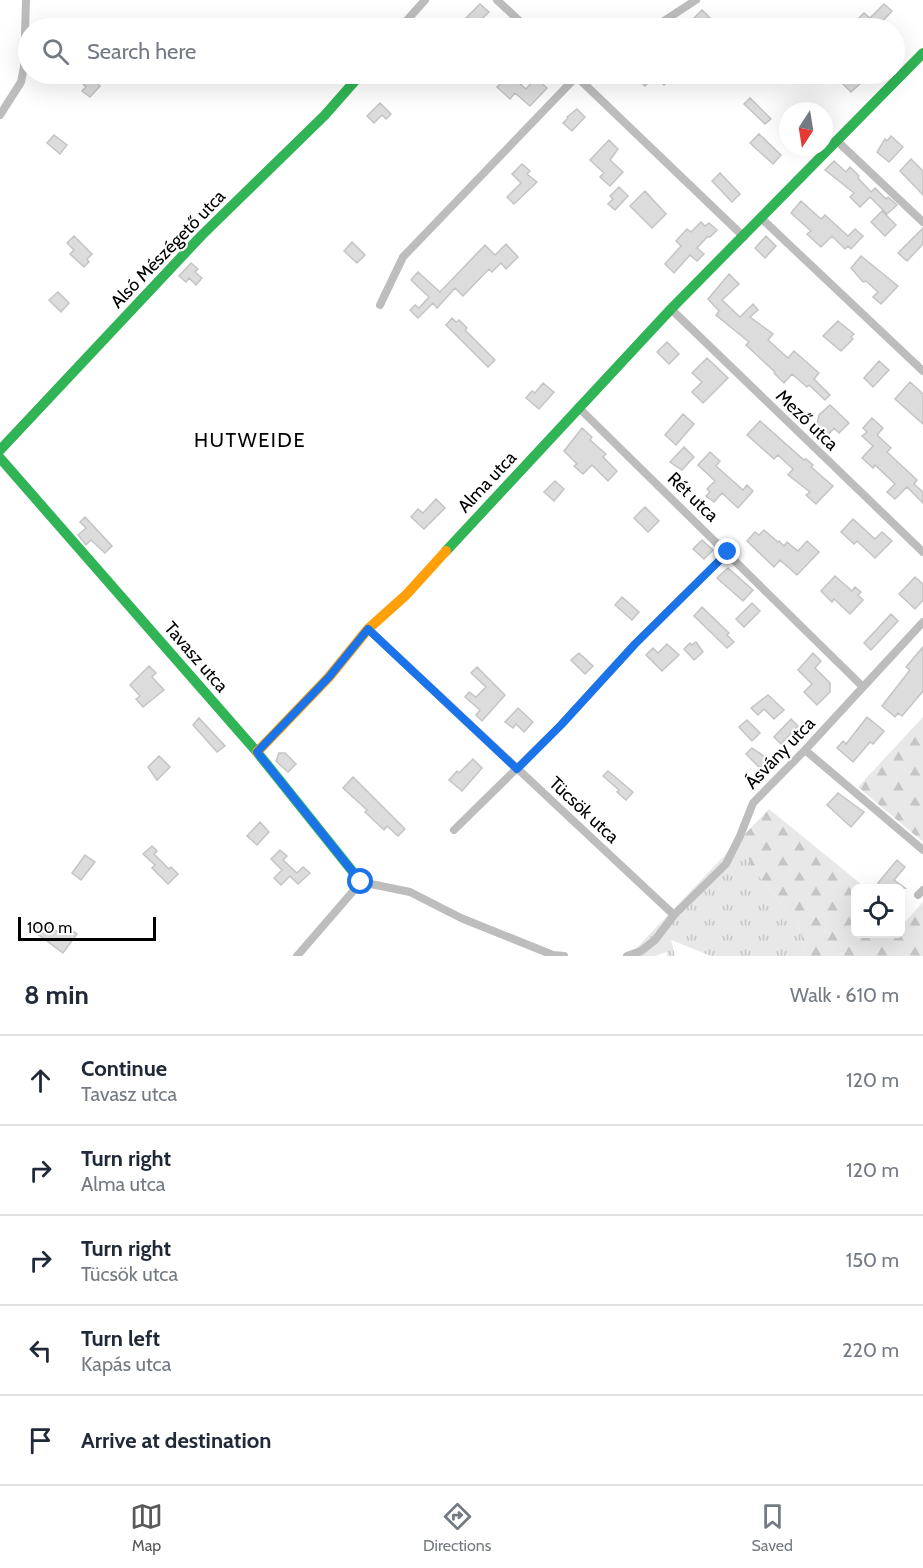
<!DOCTYPE html>
<meta charset="utf-8">
<style>
:root{--surface:#fff;--page:#f2f2f3;--text:#1f2937;--muted:#747a83;--line:#e0e1e3;--accent:#595959}
body{margin:0;font-family:Cabin,sans-serif;background:var(--page);color:var(--text)}
.controls{position:absolute;right:18px;bottom:18px;display:grid;overflow:hidden;border-radius:9px;box-shadow:0 6px 24px #0002}
.controls button{width:54px;height:54px;display:grid;place-items:center;padding:0;border:0;border-bottom:2px solid var(--line);background:var(--surface);color:var(--text);font:30px sans-serif}
.compass{position:absolute;left:779px;top:102px;width:54px;height:54px;border-radius:50%;background:var(--surface);box-shadow:0 6px 24px #0002;rotate:192deg}
.scale{position:absolute;left:18px;bottom:15px;width:138px;box-sizing:border-box;padding-left:6px;border:3px solid #000;border-top:0;font-size:16px;line-height:21px;white-space:nowrap;color:#000;-webkit-text-stroke:4px #fff;paint-order:stroke}
.stop{position:absolute;width:18px;height:18px;margin:-14px;border:4px solid #1a73e8;border-radius:50%;background:#fff}
.stop.end{background:#1a73e8;border-color:#fff;box-shadow:0 2px 6px #0008}
.list{margin:0;padding:0;list-style:none}
h2{display:flex;justify-content:space-between;align-items:center;height:78px;margin:0;padding:0 24px;font-size:26px}
h2 small{font-size:20px;font-weight:400;color:var(--muted)}
.list li{display:grid;grid-template-columns:39px 1fr auto;gap:18px;align-items:center;box-sizing:border-box;height:90px;padding:0 24px;border-top:2px solid var(--line)}
.list b{display:block;font-size:22px;white-space:nowrap}
.list p{margin:0;font-size:20px;white-space:nowrap;color:var(--muted)}
.list em{font-size:20px;font-style:normal;color:var(--muted)}
.icon{flex:none;width:33px;height:33px;fill:none;stroke:currentColor;stroke-width:2;stroke-linecap:round;stroke-linejoin:round}
.map{position:relative;flex:none;width:923px;height:956px;overflow:hidden}
.search{position:absolute;background:var(--surface);box-shadow:0 6px 24px #0002;left:18px;right:18px;top:18px;height:66px;display:flex;align-items:center;gap:15px;box-sizing:border-box;padding:0 21px;border-radius:33px;color:var(--muted);font-size:22px}
.sheet{height:528px;background:var(--surface)}
nav{display:flex;justify-content:space-around;align-items:center;box-sizing:border-box;height:84px;border-top:2px solid var(--line);background:var(--surface);font-size:16px;color:var(--muted)}
nav a{display:grid;justify-items:center;gap:3px}
nav .on{color:var(--accent)}
.map>svg:first-child{display:block}
</style>
<div class="map">
<svg width="923" height="956" viewBox="0 0 923 956">
<defs>
<pattern id="grass-tufts" width="24" height="20" patternUnits="userSpaceOnUse" patternTransform="scale(1.5)"><rect width="24" height="20" fill="#e8e8e8"/><path d="M3 7l-1-3M5 7V3M7 7l1-3M15 17l-1-3M17 17v-4M19 17l1-3" fill="none" stroke="#c5c5c5"/></pattern>
<pattern id="forest-firs" width="22" height="20" patternUnits="userSpaceOnUse" patternTransform="scale(1.5)"><rect width="22" height="20" fill="#e8e8e8"/><path d="M5 1l3.5 6h-7zM16 11l3.5 6h-7z" fill="#c5c5c5"/></pattern>
</defs>
<rect width="100%" height="100%" fill="#fff"/>
<!-- grass -->
<path fill="url(#grass-tufts)" d="M742,837H744L751,867L797,922L807,956H711L671,940L675,956H667V952L655,956H629Z"/>
<!-- forest -->
<path fill="url(#forest-firs)" d="M923,717V842L858,787Z
M769,809L866,888H856V933H900L901,916L906,921L923,902V956H807L797,922L751,867L743,836Z"/>
<!-- building -->
<path fill="#dcdcdc" stroke="#c4c4c4" stroke-width="1.5" d="M480,4L489,12L472,28H469L462,22Z
M884,4L892,11L879,25L882,28H869L859,18L864,13L870,18Z
M702,10L716,24L712,28H701L692,20Z
M82,74H86L100,86L90,97L82,91L86,87L78,79Z
M489,74H509L526,89L536,78L547,88L530,106L515,93L510,99L497,87L500,84Z
M631,74H675L664,85L655,76L645,86Z
M833,74H871L851,92Z
M750,98L771,119L765,124L744,104Z
M380,103L391,114L386,119L382,115L374,123L367,116Z
M577,109L585,117L572,131L563,123L568,118L567,117Z
M759,134L781,155L773,164L750,143Z
M54,135L67,145L60,154L47,143Z
M891,136L903,147L889,162L877,152L885,139L887,141Z
M609,140L618,149L610,160L623,172L610,186L600,177L604,173L590,160Z
M911,159L923,171V195L900,171Z
M834,161L846,172L850,167L859,176L858,178L871,192L875,188L886,199L888,197L897,205L887,214L870,197L860,207L850,197L854,193L825,170Z
M522,164L530,171L527,174L537,182L514,204L507,197L521,183L512,174Z
M720,173L740,194L732,202L712,181Z
M619,187L628,196L615,210L608,204L613,199L610,196Z
M645,191L666,214L652,228L630,206Z
M801,201L821,219L825,215L848,236L855,229L863,236L851,249L848,246L845,249L832,236L821,247L807,234L811,231L791,213Z
M882,211L896,225L885,236L871,222Z
M701,222L705,226L709,223L717,230L710,237H707L697,248L704,254L697,261L690,255L674,273L665,264L681,246L676,241L687,229L691,232Z
M923,228V244L907,261L898,253Z
M74,236L92,254L87,259L89,262L84,267L70,254L74,250L67,243Z
M766,236L776,246L765,258L755,248Z
M352,242L365,255L357,263L344,251Z
M506,244L518,257L506,269L501,263L492,272L489,269L463,296L455,288L437,308L433,303L418,318L410,310L415,305L419,308L429,297L411,280L418,272L440,292L485,245L495,255Z
M861,256L898,286L881,304L873,297L878,292L866,281L863,282L851,268Z
M191,263L198,269L195,272L202,278L196,285L189,278L186,282L179,276Z
M729,274L739,284L722,300L740,317L753,304L758,310L750,317L773,334L768,340L788,358L794,351L819,373L814,379L830,395L825,400L809,385L807,387L792,374L784,383L774,373L775,372L746,345L749,342L716,315L719,311L708,299Z
M58,292L69,303L61,312L49,300Z
M452,318L456,322L459,320L467,328L465,330L495,360L488,367L446,325Z
M838,321L854,334L851,337L853,339L841,351L823,336Z
M667,342L679,354L669,364L657,352Z
M707,358L728,378L703,403L692,392L702,382L692,373Z
M879,361L889,370L873,387L864,378Z
M910,382L923,394V424L895,399Z
M543,383L554,392L539,409L526,398L532,391L535,393Z
M830,405L849,423L839,433L834,428L828,435L817,424L819,415Z
M683,414L694,424L676,445L665,435Z
M872,418L883,428L877,435L891,448L887,452L917,480L914,484L923,492V503L907,487L895,499L887,492L895,484L875,465L873,468L862,458L873,446L862,436L867,432L863,428Z
M760,421L804,460L806,459L813,465L811,467L833,486L816,504L806,495L810,492L788,475L793,469L778,455L774,459L747,435Z
M582,428L592,437L590,440L606,454L603,457L617,471L608,481L592,465L583,474L574,466L577,464L564,451Z
M684,447L694,457L682,470L670,462Z
M710,452L720,461L716,466L743,490L747,485L753,491L738,508L722,493L714,502L706,496L710,492L707,489L715,481L698,465Z
M555,481L564,489L554,501L544,492Z
M436,499L445,508L424,529L411,517L418,509L423,513Z
M645,507L659,521L648,532L634,518Z
M85,517L112,546L105,553L91,540L86,545L78,535L86,528L80,522Z
M853,519L875,539L882,532L892,541L875,558L857,541L854,544L841,532Z
M764,530L778,542L779,541L784,546L787,542L798,551L807,541L819,552L797,575L780,560L774,567L747,541L755,532L759,535Z
M702,540L713,550L704,559L693,549Z
M728,568L753,590L743,601L717,578Z
M835,576L852,591L855,587L861,592L858,595L863,600L850,614L834,599L832,602L821,591Z
M915,577L923,584V600L915,609L899,594Z
M622,597L639,612L632,620L615,605Z
M752,603L760,611L744,627L736,619Z
M702,607L729,633L727,635L734,642L727,648L694,616Z
M891,614L898,621L871,650L864,643Z
M696,642L703,652L694,660L684,649L690,643L692,645Z
M667,644L679,655L662,671L646,655L653,648L658,653Z
M923,647V691L902,716L898,713L895,717L882,706L910,670L906,667Z
M579,653L593,666L585,674L571,660Z
M813,653L821,661L815,668L830,683V692L817,705L804,692L812,684L798,670Z
M149,666L156,673L152,677L164,690L143,707L136,699L140,696L130,685Z
M477,667L505,695L482,721L476,715L480,710L465,697L469,692L476,697L486,687L471,673Z
M768,695L784,710L774,719L764,709L758,715L751,708Z
M518,708L533,722L524,732L516,724L513,728L505,722Z
M867,717L884,731L873,744L870,742L853,762L837,748L843,741L846,744Z
M199,718L225,746L217,752L193,725Z
M791,719L798,726L781,744L774,737Z
M747,720L760,733L752,741L739,727Z
M752,748L768,759L760,768L746,754Z
M279,753H285L296,764L288,772L276,761Z
M159,756L170,767L157,780L148,767Z
M473,759L482,768L462,791L449,780L457,771L459,773Z
M608,771L633,792L626,800L617,792L619,790L603,776Z
M353,777L405,829L398,836L387,826L384,830L365,812L367,810L343,788Z
M838,793L864,812L851,827L827,805Z
M260,822L269,832L257,845L247,836Z
M152,846L157,851L154,854L169,869L171,867L178,874L168,884L152,868L155,865L143,854Z
M280,850L287,856L283,860L297,873L303,867L310,873L298,884L290,876L281,885L274,878L282,870L271,859Z
M85,855L95,862L81,880L72,873Z
M897,860L905,867L894,880L905,888H884L878,883Z
M32,921L46,931L50,926L60,934L66,926L77,934L63,953L28,927Z"/>
<g fill="none" stroke-linecap="round" stroke-linejoin="round">
<!-- street -->
<path stroke="#bdbdbd" stroke-width="8" d="M497,0L527,28
M400,28L425,0
M653,28L696,0
M575,75L744,237
M585,84L595,74
M0,115L21,82L24,67L26,0
M836,140L923,222
M762,219L923,371
M380,305L403,257L577,76
M671,309L923,552
M578,407L862,686
M368,629L674,915
M805,750L923,850
M454,830L561,725L635,644L728,552
M918,895L923,890
M297,956L361,882L410,892L461,918L553,955L564,956
M627,956L641,951L655,940L674,915L726,864L740,836L753,803L805,750L923,622"/>
<!-- fast -->
<path stroke="#30b455" stroke-width="10" d="M0,450L202,235L325,115L361,74
M0,458L257,752L361,882
M446,551L671,309L923,53"/>
<!-- slow -->
<path stroke="#ff9f0a" stroke-width="10" d="M257,752L329,677L368,629L406,595L446,551"/>
</g>
<g fill="none" stroke-linecap="round" stroke-linejoin="round">
<!-- route -->
<path stroke="#1a73e8" stroke-width="8" d="M361,882L257,752L329,677L368,629L517,769L561,725L635,644L728,552"/>
</g>
<g text-anchor="middle" stroke-width="4.5" stroke-linejoin="round" paint-order="stroke">
<!-- street labels -->
<g font-size="18" fill="#000" stroke="#fff">
<text transform="translate(168 249) rotate(-46)" y="6">Alsó Mészégető utca</text>
<text transform="translate(807 420) rotate(44)" y="6">Mező utca</text>
<text transform="translate(487 482) rotate(-47)" y="6">Alma utca</text>
<text transform="translate(693 497) rotate(44)" y="6">Rét utca</text>
<text transform="translate(196 657) rotate(49)" y="6">Tavasz utca</text>
<text transform="translate(780 753) rotate(-46)" y="6">Ásvány utca</text>
<text transform="translate(584 810) rotate(43)" y="6">Tücsök utca</text>
</g>
<!-- neighbourhood labels -->
<g font-size="20" letter-spacing="1.5" fill="#000" stroke="#fff">
<text x="250" y="447">HUTWEIDE</text>
</g>
</g>
</svg>
<div class="controls">
<button><svg class="icon" aria-label="locate" viewBox="0 0 24 24"><circle cx="12" cy="12" r="6"/><path d="M12 2v4M12 18v4M2 12h4M18 12h4"/></svg></button>
</div>
<svg class="compass" viewBox="-18 -18 36 36"><path d="M0-13l5 13h-10z" fill="#e53935"/><path d="M0 13l5-13h-10z" fill="#747a83"/></svg>
<div class="scale">100 m</div>
<div class="stop" style="left:361px;top:882px"></div>
<div class="stop end" style="left:728px;top:552px"></div>
<div class="search"><svg class="icon" aria-label="search" viewBox="0 0 24 24"><circle cx="10" cy="10" r="6"/><path d="M15 15l6 6"/></svg>Search here</div>
</div>
<section class="sheet">
<h2>8 min<small>Walk · 610 m</small></h2>
<ul class="list">
<li><svg class="icon" aria-label="ahead" viewBox="0 0 24 24"><path d="M12 20V5M6 11l6-6 6 6"/></svg><div><b>Continue</b><p>Tavasz utca</p></div><em>120 m</em></li>
<li><svg class="icon" aria-label="right" viewBox="0 0 24 24"><path d="M7 20v-9h11M14 6l5 5-5 5"/></svg><div><b>Turn right</b><p>Alma utca</p></div><em>120 m</em></li>
<li><svg class="icon" aria-label="right" viewBox="0 0 24 24"><path d="M7 20v-9h11M14 6l5 5-5 5"/></svg><div><b>Turn right</b><p>Tücsök utca</p></div><em>150 m</em></li>
<li><svg class="icon" aria-label="left" viewBox="0 0 24 24"><path d="M17 20v-9H6M10 6l-5 5 5 5"/></svg><div><b>Turn left</b><p>Kapás utca</p></div><em>220 m</em></li>
<li><svg class="icon" aria-label="arrive" viewBox="0 0 24 24"><path d="M6 21V4h12l-3 4 3 4H6"/></svg><div><b>Arrive at destination</b></div></li>
</ul>
</section>
<nav>
<a class="on"><svg class="icon" aria-label="map" viewBox="0 0 24 24"><path d="M3 6l6-2 6 2 6-2v14l-6 2-6-2-6 2zM9 4v14M15 6v14"/></svg>Map</a>
<a><svg class="icon" aria-label="directions" viewBox="0 0 24 24"><path d="M12 3l9 9-9 9-9-9zM9 14v-3h6M13 9l2 2-2 2"/></svg>Directions</a>
<a><svg class="icon" aria-label="saved" viewBox="0 0 24 24"><path d="M7 4h10v16l-5-4-5 4z"/></svg>Saved</a>
</nav>
